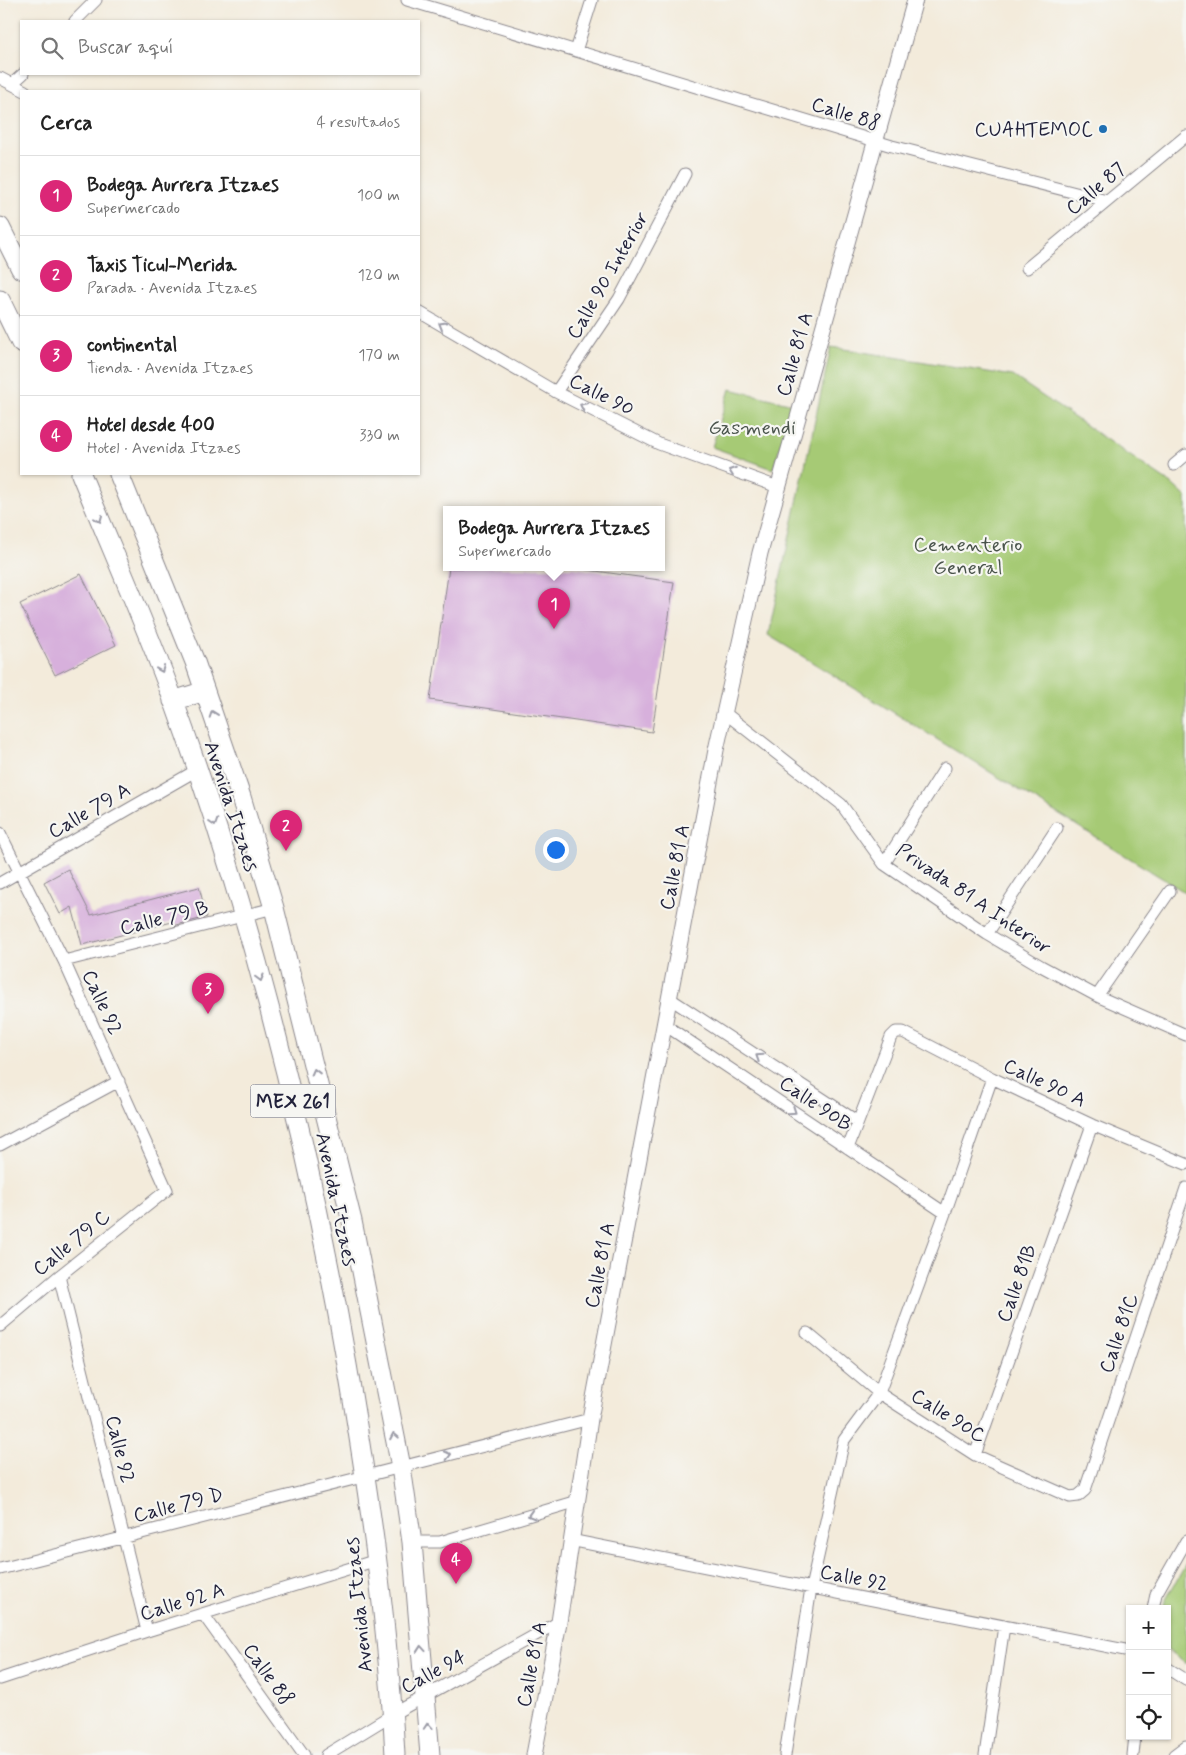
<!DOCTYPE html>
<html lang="es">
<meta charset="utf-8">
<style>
:root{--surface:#fff;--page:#f2f2f2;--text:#222;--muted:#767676;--line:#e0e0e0;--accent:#db2777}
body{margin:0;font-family:Mynerve,sans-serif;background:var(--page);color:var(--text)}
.controls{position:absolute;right:15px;bottom:15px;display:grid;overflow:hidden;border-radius:0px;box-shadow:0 1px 4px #0004}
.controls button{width:45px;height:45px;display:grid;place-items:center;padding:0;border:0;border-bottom:1px solid var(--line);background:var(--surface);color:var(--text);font:25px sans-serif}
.you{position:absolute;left:555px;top:849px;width:18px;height:18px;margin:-12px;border:4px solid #fff;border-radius:50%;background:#1a73e8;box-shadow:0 0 0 8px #1a73e833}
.badge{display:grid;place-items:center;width:32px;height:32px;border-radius:50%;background:var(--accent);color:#fff;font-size:16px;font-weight:700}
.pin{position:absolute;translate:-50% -41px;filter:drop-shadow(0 1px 2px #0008)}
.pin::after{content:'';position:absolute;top:26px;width:18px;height:15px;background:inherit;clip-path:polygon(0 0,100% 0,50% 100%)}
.popup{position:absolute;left:443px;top:506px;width:222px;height:65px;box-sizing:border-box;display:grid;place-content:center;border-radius:0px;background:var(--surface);filter:drop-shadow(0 1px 4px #0005);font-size:16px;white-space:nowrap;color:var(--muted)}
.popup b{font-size:19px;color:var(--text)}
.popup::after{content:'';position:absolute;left:50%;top:100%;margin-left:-10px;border:10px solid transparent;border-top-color:var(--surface)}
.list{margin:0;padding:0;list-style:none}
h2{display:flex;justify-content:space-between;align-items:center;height:65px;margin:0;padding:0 20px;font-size:21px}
h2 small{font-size:16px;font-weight:400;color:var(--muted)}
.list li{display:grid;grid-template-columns:32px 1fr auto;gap:15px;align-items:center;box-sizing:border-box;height:80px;padding:0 20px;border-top:1px solid var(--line)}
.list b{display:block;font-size:19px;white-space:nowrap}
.list p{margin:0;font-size:16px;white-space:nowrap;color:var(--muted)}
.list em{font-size:16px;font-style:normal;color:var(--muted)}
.icon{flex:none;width:28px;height:28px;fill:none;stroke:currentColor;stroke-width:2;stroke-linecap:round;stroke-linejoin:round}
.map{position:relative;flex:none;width:1186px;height:1755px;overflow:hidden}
.search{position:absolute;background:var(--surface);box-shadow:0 1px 4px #0004;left:20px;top:20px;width:400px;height:55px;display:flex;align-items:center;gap:12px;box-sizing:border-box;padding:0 18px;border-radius:0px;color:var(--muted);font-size:19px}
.panel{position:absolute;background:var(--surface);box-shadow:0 1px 4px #0004;left:20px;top:90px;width:400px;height:385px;border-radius:0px}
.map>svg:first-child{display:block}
</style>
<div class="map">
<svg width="1186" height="1755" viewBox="0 0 1186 1755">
<rect width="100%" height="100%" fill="#f6f6f2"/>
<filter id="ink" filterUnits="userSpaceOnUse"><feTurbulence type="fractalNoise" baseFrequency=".02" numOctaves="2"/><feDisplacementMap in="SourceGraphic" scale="10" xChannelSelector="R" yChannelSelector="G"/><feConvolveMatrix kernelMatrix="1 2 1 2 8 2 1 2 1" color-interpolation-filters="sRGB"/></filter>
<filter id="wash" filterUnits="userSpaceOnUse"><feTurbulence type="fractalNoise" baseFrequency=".0096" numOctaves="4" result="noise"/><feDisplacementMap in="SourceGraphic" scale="20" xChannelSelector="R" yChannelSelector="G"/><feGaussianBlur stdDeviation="1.12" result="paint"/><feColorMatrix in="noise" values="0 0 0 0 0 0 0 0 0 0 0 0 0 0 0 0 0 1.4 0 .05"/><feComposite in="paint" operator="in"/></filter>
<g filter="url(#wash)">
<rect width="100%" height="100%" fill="#f3ebdb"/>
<!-- green -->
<path fill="#a6ca74" stroke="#647658" d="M831,347L1013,376L1173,485L1186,497V893L768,635Z
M730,389L793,404L773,469L712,447Z
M1186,1564V1664L1167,1650V1609H1163L1165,1601Z"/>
<g id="blocks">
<!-- building -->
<path fill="#d7b0dc" d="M449,568H574L674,582L652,732L430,700Z
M81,574L116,645L55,675L20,604Z
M68,869L91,915L199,887L207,917L173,926L172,922L82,945L72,907L60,914L44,882Z"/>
</g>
</g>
<g filter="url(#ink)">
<use href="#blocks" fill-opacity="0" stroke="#8a868b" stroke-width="1"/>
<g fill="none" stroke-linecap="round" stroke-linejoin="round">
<defs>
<path id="minor" d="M407,0L892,146L1107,201
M75,21L96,0
M576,51L592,0
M0,78L25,91
M12,84L23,74
M1027,268L1186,136
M419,312L556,392L659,444L778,487
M556,392L619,299L685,174
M1174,465L1186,455
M725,713L841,804L884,864L987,934L1041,966L1097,996L1186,1035
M0,833L64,961L167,1190L59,1276L0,1326
M884,864L945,768
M0,883L197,770
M987,934L1057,828
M64,961L274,908
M1097,996L1170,891
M669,998L858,1122
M665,1025L945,1213
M0,1145L119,1081
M848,1148L891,1037L896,1032H903L992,1078L1092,1125L1186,1164
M59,1276L147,1631
M807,1333L879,1393L975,1455L1070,1497L1078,1496L1085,1490L1186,1188
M975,1455L1092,1125
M570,1540L1130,1651
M412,1542H440L578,1501
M0,1569L590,1419
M1153,1609L1156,1594L1186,1541
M203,1614L304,1755
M1167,1668L1186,1680
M0,1679L147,1631L377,1560
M326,1755L393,1714L559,1622
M785,1755L811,1588L844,1440L879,1393L945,1213L992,1078
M985,1755L1004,1626
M1133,1755L1135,1736
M1174,1755L1186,1746"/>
<path id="tertiary" d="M534,1755L559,1622L590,1419L716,750L760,553L915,0"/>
<path id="primary" d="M0,227L21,269
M0,300L21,343
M81,474C112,550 146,625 174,702C252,917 308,1140 347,1365C369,1494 388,1624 395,1755
M119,474L195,662L241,797L274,908L352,1221L401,1467L412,1542L430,1755
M173,701L205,691"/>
</defs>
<!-- minor casing -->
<use href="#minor" stroke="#8a868b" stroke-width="13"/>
<!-- tertiary casing -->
<use href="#tertiary" stroke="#8a868b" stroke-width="17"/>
<!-- primary casing -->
<use href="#primary" stroke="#8a868b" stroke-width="21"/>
<!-- minor -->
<use href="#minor" stroke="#fff" stroke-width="11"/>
<!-- tertiary -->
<use href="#tertiary" stroke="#fff" stroke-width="15"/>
<!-- primary -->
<use href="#primary" stroke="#fff" stroke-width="19"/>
</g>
<!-- one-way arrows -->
<defs><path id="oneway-chevron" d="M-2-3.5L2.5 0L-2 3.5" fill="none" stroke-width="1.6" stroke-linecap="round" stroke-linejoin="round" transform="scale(1.25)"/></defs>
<g stroke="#9c9ca7">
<use href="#oneway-chevron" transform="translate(442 325) rotate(-150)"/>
<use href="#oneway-chevron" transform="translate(583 406) rotate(-154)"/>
<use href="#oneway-chevron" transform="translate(732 471) rotate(-160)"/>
<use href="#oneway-chevron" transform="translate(99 519) rotate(68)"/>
<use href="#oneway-chevron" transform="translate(161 669) rotate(68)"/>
<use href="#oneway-chevron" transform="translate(213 714) rotate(-109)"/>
<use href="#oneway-chevron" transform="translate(214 823) rotate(72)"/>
<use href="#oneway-chevron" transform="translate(260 978) rotate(75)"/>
<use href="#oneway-chevron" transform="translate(759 1057) rotate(-147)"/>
<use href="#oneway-chevron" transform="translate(315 1072) rotate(-104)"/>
<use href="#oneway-chevron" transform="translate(793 1111) rotate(34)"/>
<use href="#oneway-chevron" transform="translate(394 1436) rotate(-101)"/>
<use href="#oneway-chevron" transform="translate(448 1455) rotate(-14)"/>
<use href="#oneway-chevron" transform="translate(531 1515) rotate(163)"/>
<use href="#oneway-chevron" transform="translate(421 1649) rotate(-95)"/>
<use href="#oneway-chevron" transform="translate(428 1726) rotate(-94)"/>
</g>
</g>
<!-- markers -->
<circle fill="#1f6fb2" stroke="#f6f6f2" stroke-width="2" cx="1103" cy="129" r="5"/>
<g text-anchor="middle" stroke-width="4.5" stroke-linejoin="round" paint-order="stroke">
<!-- shield labels -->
<rect fill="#f6f6f2" stroke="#626272" stroke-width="1" x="250.5" y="1084.5" width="85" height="33" rx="4"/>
<g font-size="19" font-weight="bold" fill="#22223b">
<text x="293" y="1108">MEX 261</text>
</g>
<!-- street labels -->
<g font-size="20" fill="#22223b" stroke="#f6f6f2">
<text transform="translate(846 113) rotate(17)" y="7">Calle 88</text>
<text transform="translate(1095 188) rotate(-40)" y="7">Calle 87</text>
<text transform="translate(607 275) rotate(-60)" y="7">Calle 90 Interior</text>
<text transform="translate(794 354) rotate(-74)" y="7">Calle 81 A</text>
<text transform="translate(602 394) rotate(27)" y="7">Calle 90</text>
<text transform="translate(232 806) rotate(72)" y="7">Avenida Itzaes</text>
<text transform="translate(89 810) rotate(-30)" y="7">Calle 79 A</text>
<text transform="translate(674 867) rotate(-79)" y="7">Calle 81 A</text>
<text transform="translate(974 898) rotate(34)" y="7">Privada 81 A Interior</text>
<text transform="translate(164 917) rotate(-14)" y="7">Calle 79 B</text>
<text transform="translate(103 1002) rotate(65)" y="7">Calle 92</text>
<text transform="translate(1045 1082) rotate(25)" y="7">Calle 90 A</text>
<text transform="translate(816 1103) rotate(34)" y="7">Calle 90B</text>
<text transform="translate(337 1199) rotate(78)" y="7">Avenida Itzaes</text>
<text transform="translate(71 1242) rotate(-39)" y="7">Calle 79 C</text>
<text transform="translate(599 1265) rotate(-79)" y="7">Calle 81 A</text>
<text transform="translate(1016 1283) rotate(-70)" y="7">Calle 81B</text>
<text transform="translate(1118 1333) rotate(-71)" y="7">Calle 81C</text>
<text transform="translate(949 1415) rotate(32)" y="7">Calle 90C</text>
<text transform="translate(121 1449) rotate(76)" y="7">Calle 92</text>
<text transform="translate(178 1504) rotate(-14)" y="7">Calle 79 D</text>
<text transform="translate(854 1577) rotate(11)" y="7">Calle 92</text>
<text transform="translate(182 1601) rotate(-17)" y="7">Calle 92 A</text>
<text transform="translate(358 1605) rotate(-96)" y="7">Avenida Itzaes</text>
<text transform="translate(531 1664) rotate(-79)" y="7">Calle 81 A</text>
<text transform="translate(433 1671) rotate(-28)" y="7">Calle 94</text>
<text transform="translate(269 1674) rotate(54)" y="7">Calle 88</text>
</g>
<!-- poi labels -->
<g font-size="20" fill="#22223b" stroke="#f6f6f2" text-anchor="end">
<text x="1093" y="136">CUAHTEMOC</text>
</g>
<!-- park labels -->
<g font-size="20" fill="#4a544c" stroke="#f6f6f2">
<text x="752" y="434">Gasmendi</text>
<text x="968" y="551">Cementerio<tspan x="968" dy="23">General</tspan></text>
</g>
</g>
</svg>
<div class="controls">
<button>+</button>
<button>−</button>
<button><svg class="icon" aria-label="locate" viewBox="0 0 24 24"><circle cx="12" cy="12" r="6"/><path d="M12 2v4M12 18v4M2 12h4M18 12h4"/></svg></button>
</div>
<div class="you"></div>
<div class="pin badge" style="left:554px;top:629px">1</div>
<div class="popup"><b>Bodega Aurrera Itzaes</b>Supermercado</div>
<div class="pin badge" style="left:286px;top:851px">2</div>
<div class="pin badge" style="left:208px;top:1014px">3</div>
<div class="pin badge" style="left:456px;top:1584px">4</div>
<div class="search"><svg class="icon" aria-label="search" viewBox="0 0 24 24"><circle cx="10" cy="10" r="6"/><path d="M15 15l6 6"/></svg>Buscar aquí</div>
<section class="panel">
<h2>Cerca<small>4 resultados</small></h2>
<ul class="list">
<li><span class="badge">1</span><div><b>Bodega Aurrera Itzaes</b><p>Supermercado</p></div><em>100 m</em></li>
<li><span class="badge">2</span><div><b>Taxis Ticul-Merida</b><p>Parada · Avenida Itzaes</p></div><em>120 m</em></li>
<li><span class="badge">3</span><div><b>continental</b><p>Tienda · Avenida Itzaes</p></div><em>170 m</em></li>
<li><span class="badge">4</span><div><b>Hotel desde 400</b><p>Hotel · Avenida Itzaes</p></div><em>330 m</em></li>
</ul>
</section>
</div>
